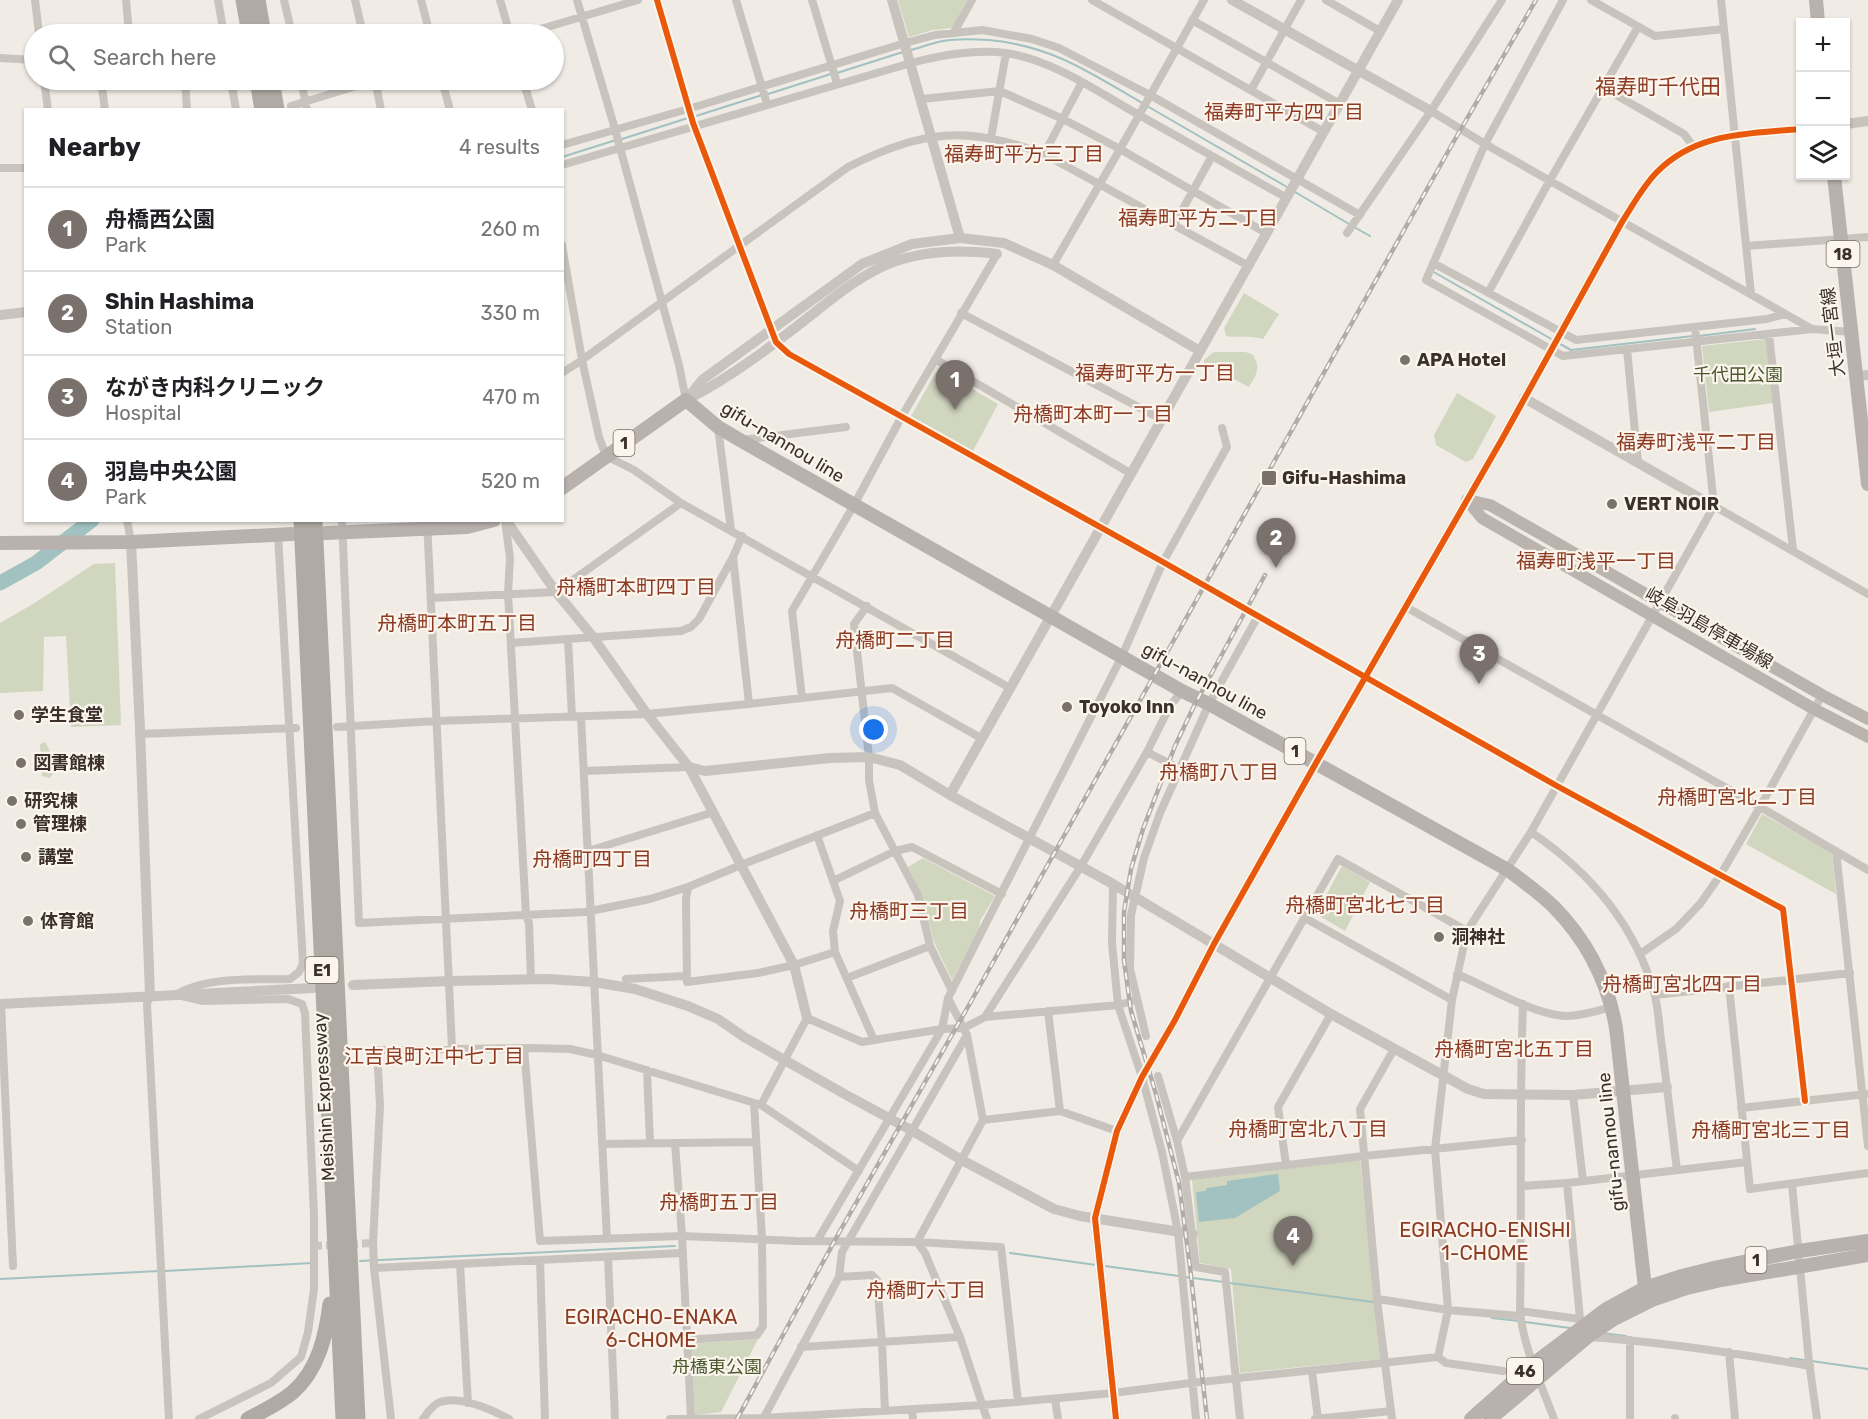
<!DOCTYPE html>
<meta charset="utf-8">
<style>
:root{--surface:#fff;--page:#f2f2f2;--text:#202124;--muted:#757577;--line:#e0e0e0;--accent:#7a716c}
body{margin:0;font-family:Rubik,"Noto Sans JP",sans-serif;background:var(--page);color:var(--text)}
.controls{position:absolute;right:18px;top:18px;display:grid;overflow:hidden;border-radius:0px;box-shadow:0 2px 4px #0004}
.controls button{width:54px;height:54px;display:grid;place-items:center;padding:0;border:0;border-bottom:2px solid var(--line);background:var(--surface);color:var(--text);font:30px sans-serif}
.you{position:absolute;left:874px;top:730px;width:21px;height:21px;margin:-15px;border:4px solid #fff;border-radius:50%;background:#1a73e8;box-shadow:0 0 0 9px #1a73e833}
.badge{display:grid;place-items:center;width:39px;height:39px;border-radius:50%;background:var(--accent);color:#fff;font-size:20px;font-weight:700}
.pin{position:absolute;translate:-50% -50px;filter:drop-shadow(0 2px 3px #0008)}
.pin::after{content:'';position:absolute;top:32px;width:21px;height:18px;background:inherit;clip-path:polygon(0 0,100% 0,50% 100%)}
.list{margin:0;padding:0;list-style:none}
h2{display:flex;justify-content:space-between;align-items:center;height:78px;margin:0;padding:0 24px;font-size:26px}
h2 small{font-size:20px;font-weight:400;color:var(--muted)}
.list li{display:grid;grid-template-columns:39px 1fr auto;gap:18px;align-items:center;box-sizing:border-box;height:84px;padding:0 24px;border-top:2px solid var(--line)}
.list b{display:block;font-size:22px;white-space:nowrap}
.list p{margin:0;font-size:20px;white-space:nowrap;color:var(--muted)}
.list em{font-size:20px;font-style:normal;color:var(--muted)}
.icon{flex:none;width:33px;height:33px;fill:none;stroke:currentColor;stroke-width:2;stroke-linecap:round;stroke-linejoin:round}
.map{position:relative;flex:none;width:1868px;height:1419px;overflow:hidden}
.search{position:absolute;background:var(--surface);box-shadow:0 2px 4px #0004;left:24px;top:24px;width:540px;height:66px;display:flex;align-items:center;gap:15px;box-sizing:border-box;padding:0 21px;border-radius:33px;color:var(--muted);font-size:22px}
.panel{position:absolute;background:var(--surface);box-shadow:0 2px 4px #0004;left:24px;top:108px;width:540px;height:414px;border-radius:0px}
.map>svg:first-child{display:block}
</style>
<div class="map">
<svg width="1868" height="1419" viewBox="0 0 1868 1419">
<rect width="100%" height="100%" fill="#f0ebe5"/>
<!-- green -->
<path fill="#d1d6bf" d="M898,0H967L952,28L933,30L909,37Z
M1244,293L1279,314L1263,339C1249,335 1239,338 1226,336L1224,328Z
M1766,339L1773,403L1709,412L1702,346Z
M1214,352H1245L1252,354C1262,367 1256,375 1249,387L1206,364L1204,367V360Z
M941,371L998,404L973,451L911,416L936,372Z
M1457,393L1496,416L1473,459L1466,462L1436,445L1434,435Z
M115,563L121,725L71,727L66,636L44,637L43,691L0,693V623L33,604L94,564Z
M45,742L50,751L46,755L50,760V767L53,773L50,778L42,776L40,744Z
M1762,814L1832,853L1836,894L1746,844Z
M923,858L995,896L980,921L979,930L952,980L934,942L921,893L908,867Z
M1342,866L1370,882L1345,931L1316,914Z
M1360,1160L1381,1359L1240,1373L1231,1269L1200,1263L1192,1180Z
M758,1339L721,1412L695,1415L691,1344Z"/>
<!-- water -->
<path fill="#a1c2c1" d="M1278,1174L1280,1191L1235,1218L1199,1222L1196,1192L1205,1191L1207,1188L1227,1185V1181Z"/>
<g fill="none" stroke-linecap="round" stroke-linejoin="round">
<!-- stream -->
<path stroke="#a1c2c1" stroke-width="2" d="M911,50C922,47 932,43 943,41C958,38 974,39 989,40C1052,46 1089,72 1142,103
M837,73L903,52
M768,94L831,74
M1147,106L1287,187
M693,117L762,95
M622,139L688,118
M562,157L616,140
M1295,192L1349,224
M1354,227L1370,236
M1432,271L1553,340
M1699,336L1755,329
M1560,344L1571,350L1693,336
M1010,1253L1096,1265
M360,1261L675,1246
M1105,1266L1179,1276
M165,1271L312,1263
M1185,1277L1224,1282
M0,1279L159,1271
M1230,1283L1373,1302
M1492,1318L1519,1321
M1525,1322L1570,1328
M1602,1333L1626,1336
M1790,1358L1868,1369"/>
<!-- river -->
<path stroke="#a1c2c1" stroke-width="15" d="M0,583L36,563L92,520"/>
<!-- minor-tunnel -->
<path stroke="#ccc6c0" stroke-width="8" stroke-dasharray="8 4" stroke-linecap="butt" d="M1177,571L1234,603
M314,1246L373,1243"/>
<!-- minor -->
<path stroke="#c9c3be" stroke-width="8" d="M35,0L39,34
M126,0L129,34
M218,0L224,34
M284,0L292,34
M355,0L363,34
M421,0L430,34
M500,0L510,34
M577,0L615,129L679,365L686,400
M657,0L693,123L776,342L789,354L1177,571
M736,0L767,104
M812,0L837,83
M1092,0L1324,132
M1326,0L1380,31
M1563,0L1485,144L1426,280L1563,356L1812,329L1851,332
M1591,0L1655,36L1724,29
M1721,0L1751,294
M1192,20L1340,104
M954,32L972,0
M524,34L638,0
M0,58L34,60
M44,80L48,110
M101,80L105,110
M185,80L187,110
M231,80L236,110
M301,80L307,110
M375,80L381,110
M442,80L450,110
M523,80L532,110
M1604,88L1684,134L1693,146
M1251,90L1301,0
M921,99L1000,91L1063,119L1120,149L1266,233
M291,106L376,80
M1431,111L1485,144L1812,329
M991,138L1006,53
M562,145L688,109L905,43L935,35L982,30L1032,39L1059,48L1150,95L1360,215
M1044,154L1082,82
M562,165L911,63C942,55 974,49 1006,53C1053,60 1098,92 1139,115C1188,143 1238,170 1287,198
M0,168H26
M1174,225L1212,156
M1347,233L1431,111L1502,0
M562,245L582,360L599,437L606,456L634,470L681,503L1010,688
M1746,246L1868,237
M1433,263L1576,340L1767,319L1785,314
M1053,265L1120,149L1204,0
M1488,293L1550,180L1638,27
M961,313L1161,419
M1769,335L1793,550
M1627,349L1638,463
M935,359L1130,473
M562,373L582,360L848,167C923,130 966,125 1044,154L1247,265
M718,427L731,530
M742,440L846,427
M1714,506L1868,594
M127,520L131,542
M342,520L359,923L585,912L650,899L688,887L741,865L875,813
M427,520L452,1048
M505,520L510,558L508,593L526,915L529,923L531,979
M733,557L749,704
M431,598L556,592L681,503
M1234,603L1557,786L1783,909L1805,1101
M867,606L854,624L869,757V780L875,813L918,895L930,946L952,991
M1406,607L1760,807L1868,870
M568,639L572,717
M511,643L681,631L691,627L699,619L733,557L742,536
M802,698L792,611L854,505L902,416L997,254
M581,717C590,891 598,1065 607,1239
M337,727L437,721L647,714L749,704L892,688L981,738
M140,734L296,728
M1147,752L1180,769
M584,771L689,767
M1531,832C1590,872 1634,923 1654,992C1659,1010 1659,1029 1662,1047C1667,1088 1672,1129 1677,1170
M817,835L840,901L833,931L835,952L874,1040
M588,851L714,812
M1836,851L1868,1146
M833,881L895,851L912,847L1002,894
M1113,884L1112,943L1118,1005L1142,1077L1162,1152L1178,1232L1196,1419
M688,887L686,899L687,982L758,973L794,965L835,952
M1305,918L1452,1000
M1640,954L1676,929L1700,904L1721,874L1760,807L1822,695
M1457,974C1487,987 1535,1015 1566,1016C1582,1016 1597,1011 1612,1007
M847,978L930,946
M626,979L686,976
M1729,986L1750,1189L1868,1173
M177,994C207,976 255,980 290,979L299,972L303,963L278,535
M150,995L147,1004L169,1419
M1655,995L1850,973
M182,996L203,1001L288,999L302,1004L305,1013L314,1216V1289L308,1332L301,1357L271,1383L199,1419
M1,1004L13,1266
M1523,1004C1519,1106 1522,1209 1520,1311C1523,1347 1542,1386 1554,1419
M1048,1011L1060,1111
M985,1017L1081,866L1147,752L1170,706L1182,691
M1146,1036L1130,969L1131,915L1144,858L1160,813L1209,704L1258,616
M524,1048L540,1241L682,1236L796,1241L917,1242L1001,1247L1018,1402
M647,1070L650,1143
M1158,1076L1177,1141L1185,1177L1196,1267L1225,1272L1240,1419
M1573,1095L1583,1181
M761,1105L807,1018L862,1042L942,1029L964,1028L985,1017L1118,1005L1137,1000
M1741,1108L1866,1094
M983,1120L1060,1111L1117,1131
M1177,1141L1338,859L1467,931
M675,1143L682,1236L691,1418
M602,1144L756,1142
M1286,1165L1278,1107L1331,1014
M1185,1177L1364,1156L1522,1140
M1567,1183L1581,1329
M1792,1184L1809,1362L1817,1419
M1522,1186L1567,1183L1747,1162
M817,1241L942,1029L948,998L1122,656L1163,562L1227,447L1222,428
M917,1242L983,1120L967,1035L948,998
M917,1242L925,1253L960,1337L987,1419
M608,1257L615,1419
M540,1260L545,1419
M460,1264L468,1403
M374,1268L682,1253
M839,1277L872,1275L877,1280L882,1343L885,1411
M1378,1299L1448,1310L1520,1316
M1520,1311L1580,1319
M1589,1337C1663,1342 1736,1353 1810,1366
M686,1340L757,1335L763,1326L762,1239L754,1103
M1630,1340V1419
M801,1347L960,1337
M1729,1352L1735,1419
M1438,1357L1448,1310L1435,1149L1452,1000L1467,931L1531,832L1714,506L1695,327
M1312,1371L1318,1419
M1055,1399L1058,1419
M912,1410L913,1419
M1675,1418V1419
M391,1419L374,1268L373,1243L380,1106L377,1050L530,1048L570,1049L597,1055L761,1105L859,1171
M423,1419C427,1413 434,1404 440,1402C459,1395 493,1410 509,1419
M670,1419L763,1418L983,1405L1113,1393L1191,1383L1438,1357L1446,1363L1503,1371
M763,1419L839,1277L842,1252L967,1035
M1315,1419L1391,1411
M1392,1419L1378,1308L1360,1109L1394,1049"/>
<!-- tertiary -->
<path stroke="#c9c3be" stroke-width="10" d="M892,0L960,238
M1232,0L1431,111
M1846,124L1868,121
M0,315L26,312
M1857,376L1868,375
M692,397C732,376 769,348 805,320C832,299 861,274 893,262C927,250 961,250 997,254
M1524,398L1714,506
M686,400L702,380L862,264L912,244L960,238L1004,243L1053,265L1200,351
M506,520L556,592L593,637L647,714L689,767L794,965L807,1018
M131,542L140,729L150,995
M689,767L705,771L830,758L869,757L900,765L950,795L1113,884L1331,1014L1468,1089L1484,1094L1573,1095L1667,1087
M950,795L1398,0
M353,985L449,981L548,979L594,982L635,989L688,1006L718,1019L744,1037L848,1096L911,1130L960,1159L1054,1209L1080,1216L1193,1234
M0,1004L313,988
M1116,1419L1095,1218L1117,1131L1142,1077L1175,1020L1214,944L1316,763L1501,441L1622,222C1633,205 1643,186 1657,172C1696,132 1749,134 1800,129"/>
<!-- secondary -->
<path stroke="#bab3ae" stroke-width="12" d="M1467,500L1482,518L1814,709L1868,737
M1467,500L1490,505L1822,695L1868,719"/>
<!-- primary -->
<path stroke="#b8b1ad" stroke-width="14" d="M1816,0L1818,22
M1834,176L1868,484
M562,488L686,400L718,427L740,440L1182,691L1209,704L1508,870C1524,882 1541,894 1555,908C1587,941 1608,983 1616,1028L1645,1288L1652,1300
M326,533L467,527L494,520
M0,543L131,542L292,534
M1471,1419L1533,1364L1605,1310L1645,1288L1682,1276L1718,1267L1799,1251L1868,1241
M1490,1419L1590,1335L1614,1319L1652,1300L1687,1288L1721,1280L1868,1255"/>
<!-- motorway -->
<path stroke="#afaaa4" stroke-width="15" d="M243,0L249,34
M258,0L264,34
M257,80L262,110
M272,80L277,110
M301,520L343,1419
M315,520L358,1419
M248,1419C263,1411 280,1403 293,1392C318,1370 326,1336 330,1304"/>
<defs>
<path id="rail" d="M737,1419L840,1231L969,1005L1454,141L1536,0
M1207,1419L1190,1267L1179,1183L1156,1094L1131,1011L1124,961V912L1131,869L1143,829L1175,746L1195,704L1265,575"/>
</defs>
<!-- rail casing -->
<use href="#rail" stroke="#b1aca8" stroke-width="4.5"/>
<!-- rail -->
<use href="#rail" stroke="#fbf5ee" stroke-width="2" stroke-dasharray="7" stroke-linecap="butt"/>
<defs>
<path id="cycleway" d="M657,0L693,123L776,342L789,354L1163,562L1557,786L1783,909L1805,1101
M1116,1419L1095,1218L1117,1131L1142,1077L1175,1020L1214,944L1316,763L1501,441L1622,222C1633,205 1643,186 1657,172C1696,132 1749,134 1800,129"/>
</defs>
<!-- cycleway casing -->
<use href="#cycleway" stroke="#fbf5ee" stroke-width="10"/>
<!-- cycleway -->
<use href="#cycleway" stroke="#e8590c" stroke-width="6"/>
</g>
<!-- markers -->
<g fill="#7a716c" stroke="#fbf5ee" stroke-width="2">
<circle cx="1405" cy="360" r="6"/>
<rect x="1261" y="470" width="16" height="16" rx="3"/>
<circle cx="1612" cy="504" r="6"/>
<circle cx="1067" cy="707" r="6"/>
<circle cx="19" cy="715" r="6"/>
<circle cx="21" cy="763" r="6"/>
<circle cx="12" cy="801" r="6"/>
<circle cx="21" cy="824" r="6"/>
<circle cx="26" cy="857" r="6"/>
<circle cx="28" cy="921" r="6"/>
<circle cx="1439" cy="937" r="6"/>
</g>
<g text-anchor="middle" stroke-width="4.5" stroke-linejoin="round" paint-order="stroke">
<!-- shield labels -->
<g fill="#fbf5ee" stroke="#756b66" stroke-width="1.5">
<rect x="1826.5" y="241" width="33" height="26" rx="4.5"/>
<rect x="613.5" y="430" width="21" height="26" rx="4.5"/>
<rect x="1284.5" y="738" width="21" height="26" rx="4.5"/>
<rect x="305.5" y="957" width="33" height="26" rx="4.5"/>
<rect x="1745.5" y="1247" width="21" height="26" rx="4.5"/>
<rect x="1507" y="1358" width="36" height="26" rx="4.5"/>
</g>
<g font-size="16" font-weight="bold" fill="#3b302b">
<text x="1843" y="260">18</text>
<text x="624" y="449">1</text>
<text x="1295" y="757">1</text>
<text x="322" y="976">E1</text>
<text x="1756" y="1266">1</text>
<text x="1525" y="1377">46</text>
</g>
<!-- street labels -->
<g font-size="18" fill="#3b302b" stroke="#fbf5ee">
<text transform="translate(1833 332) rotate(-97)" y="6">大垣一宮線</text>
<text transform="translate(783 442) rotate(31)" y="6">gifu-nannou line</text>
<text transform="translate(1709 628) rotate(30)" y="6">岐阜羽島停車場線</text>
<text transform="translate(1205 681) rotate(29)" y="6">gifu-nannou line</text>
<text transform="translate(324 1097) rotate(-93)" y="6">Meishin Expressway</text>
<text transform="translate(1611 1142) rotate(-96)" y="6">gifu-nannou line</text>
</g>
<!-- poi labels -->
<g font-size="18" font-weight="bold" fill="#3b302b" stroke="#fbf5ee" text-anchor="start">
<text x="1417" y="366">APA Hotel</text>
<text x="1282" y="484">Gifu-Hashima</text>
<text x="1624" y="510">VERT NOIR</text>
<text x="1079" y="713">Toyoko Inn</text>
<text x="31" y="721">学生食堂</text>
<text x="33" y="769">図書館棟</text>
<text x="24" y="807">研究棟</text>
<text x="33" y="830">管理棟</text>
<text x="38" y="863">講堂</text>
<text x="40" y="927">体育館</text>
<text x="1451" y="943">洞神社</text>
</g>
<!-- park labels -->
<g font-size="18" fill="#4a5a2e" stroke="#fbf5ee">
<text x="1738" y="381">千代田公園</text>
<text x="717" y="1373">舟橋東公園</text>
</g>
<!-- neighbourhood labels -->
<g font-size="20" fill="#8c3b22" stroke="#fbf5ee">
<text x="1284" y="119">福寿町平方四丁目</text>
<text x="1024" y="161">福寿町平方三丁目</text>
<text x="1198" y="225">福寿町平方二丁目</text>
<text x="1155" y="380">福寿町平方一丁目</text>
<text x="1093" y="421">舟橋町本町一丁目</text>
<text x="1696" y="449">福寿町浅平二丁目</text>
<text x="1596" y="568">福寿町浅平一丁目</text>
<text x="636" y="594">舟橋町本町四丁目</text>
<text x="457" y="630">舟橋町本町五丁目</text>
<text x="895" y="647">舟橋町二丁目</text>
<text x="1219" y="779">舟橋町八丁目</text>
<text x="1737" y="804">舟橋町宮北二丁目</text>
<text x="592" y="866">舟橋町四丁目</text>
<text x="1365" y="912">舟橋町宮北七丁目</text>
<text x="909" y="918">舟橋町三丁目</text>
<text x="1682" y="991">舟橋町宮北四丁目</text>
<text x="1514" y="1056">舟橋町宮北五丁目</text>
<text x="434" y="1063">江吉良町江中七丁目</text>
<text x="1308" y="1136">舟橋町宮北八丁目</text>
<text x="1771" y="1137">舟橋町宮北三丁目</text>
<text x="719" y="1209">舟橋町五丁目</text>
<text x="1485" y="1237">EGIRACHO-ENISHI<tspan x="1485" dy="23">1-CHOME</tspan></text>
<text x="926" y="1297">舟橋町六丁目</text>
<text x="651" y="1324">EGIRACHO-ENAKA<tspan x="651" dy="23">6-CHOME</tspan></text>
</g>
<!-- quarter labels -->
<g font-size="21" fill="#8c3b22" stroke="#fbf5ee">
<text x="1658" y="94">福寿町千代田</text>
</g>
</g>
</svg>
<div class="controls">
<button>+</button>
<button>−</button>
<button><svg class="icon" aria-label="layers" viewBox="0 0 24 24"><path d="M12 4l9 5-9 5-9-5zM3 14l9 5 9-5"/></svg></button>
</div>
<div class="you"></div>
<div class="pin badge" style="left:955px;top:410px">1</div>
<div class="pin badge" style="left:1276px;top:568px">2</div>
<div class="pin badge" style="left:1479px;top:684px">3</div>
<div class="pin badge" style="left:1293px;top:1266px">4</div>
<div class="search"><svg class="icon" aria-label="search" viewBox="0 0 24 24"><circle cx="10" cy="10" r="6"/><path d="M15 15l6 6"/></svg>Search here</div>
<section class="panel">
<h2>Nearby<small>4 results</small></h2>
<ul class="list">
<li><span class="badge">1</span><div><b>舟橋西公園</b><p>Park</p></div><em>260 m</em></li>
<li><span class="badge">2</span><div><b>Shin Hashima</b><p>Station</p></div><em>330 m</em></li>
<li><span class="badge">3</span><div><b>ながき内科クリニック</b><p>Hospital</p></div><em>470 m</em></li>
<li><span class="badge">4</span><div><b>羽島中央公園</b><p>Park</p></div><em>520 m</em></li>
</ul>
</section>
</div>
